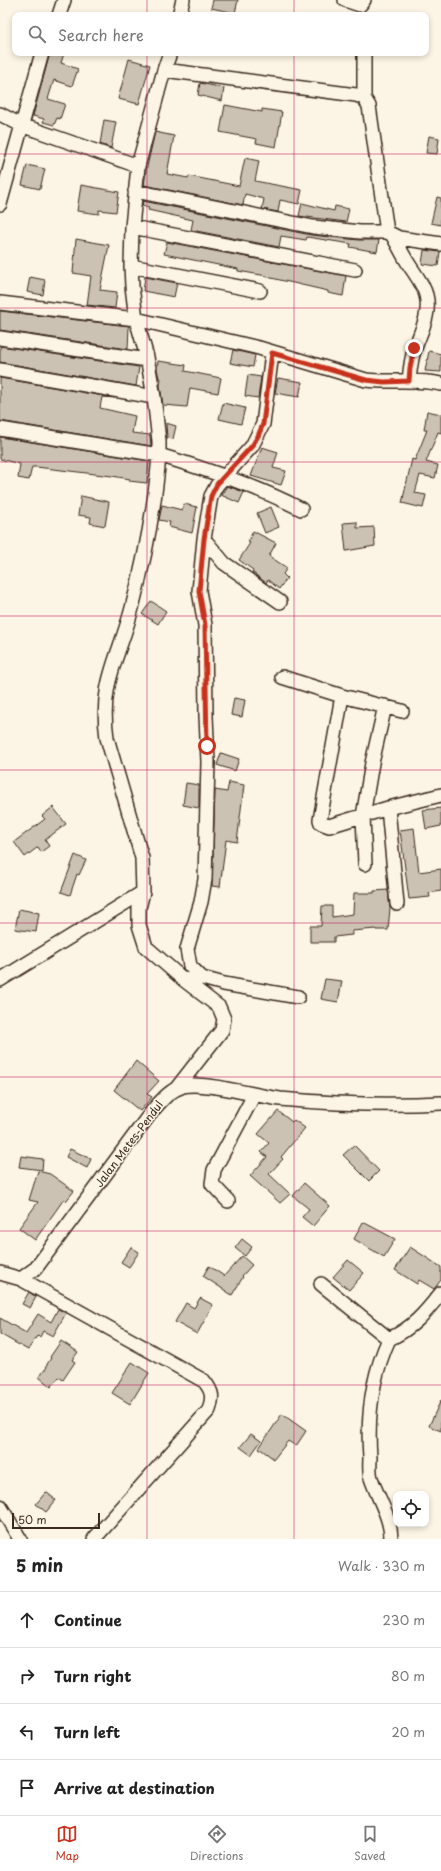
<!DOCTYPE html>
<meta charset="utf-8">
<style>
:root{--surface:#fff;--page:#f6f6f6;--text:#222;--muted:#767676;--line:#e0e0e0;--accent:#c8321e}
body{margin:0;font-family:"Playpen Sans",sans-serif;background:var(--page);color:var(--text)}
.controls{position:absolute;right:12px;bottom:12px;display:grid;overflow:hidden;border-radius:8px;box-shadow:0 2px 6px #0003}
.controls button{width:36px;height:36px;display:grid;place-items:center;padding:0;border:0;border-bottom:1px solid var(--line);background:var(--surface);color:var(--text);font:20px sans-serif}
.scale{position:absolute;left:12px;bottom:10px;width:88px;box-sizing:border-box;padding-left:4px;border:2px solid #3b2a1e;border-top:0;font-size:11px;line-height:14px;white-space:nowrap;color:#3b2a1e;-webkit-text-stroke:3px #fcf5e5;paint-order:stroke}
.stop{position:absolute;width:12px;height:12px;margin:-9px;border:3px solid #c8321e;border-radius:50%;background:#fff}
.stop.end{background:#c8321e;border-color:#fff;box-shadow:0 1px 4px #0008}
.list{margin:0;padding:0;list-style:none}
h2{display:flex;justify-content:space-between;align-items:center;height:52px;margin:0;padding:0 16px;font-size:17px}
h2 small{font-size:13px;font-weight:400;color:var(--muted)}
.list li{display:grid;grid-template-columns:26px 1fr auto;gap:12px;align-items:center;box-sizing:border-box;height:56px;padding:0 16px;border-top:1px solid var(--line)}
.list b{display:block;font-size:15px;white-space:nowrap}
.list em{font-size:13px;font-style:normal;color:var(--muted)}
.icon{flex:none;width:22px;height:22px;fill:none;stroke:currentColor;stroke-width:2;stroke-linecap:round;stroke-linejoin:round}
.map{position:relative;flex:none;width:441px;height:1539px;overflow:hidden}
.search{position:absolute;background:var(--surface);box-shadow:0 2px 6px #0003;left:12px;right:12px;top:12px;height:44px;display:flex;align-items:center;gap:10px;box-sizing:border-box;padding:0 14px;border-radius:8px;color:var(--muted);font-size:15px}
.sheet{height:276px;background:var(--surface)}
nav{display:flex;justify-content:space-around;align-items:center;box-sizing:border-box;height:56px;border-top:1px solid var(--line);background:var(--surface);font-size:11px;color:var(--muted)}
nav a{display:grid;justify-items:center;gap:2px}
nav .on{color:var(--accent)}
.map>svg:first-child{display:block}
</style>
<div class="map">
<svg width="441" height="1539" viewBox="0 0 441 1539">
<rect width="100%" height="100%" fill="#fcf5e5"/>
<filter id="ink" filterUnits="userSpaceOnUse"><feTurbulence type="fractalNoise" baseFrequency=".025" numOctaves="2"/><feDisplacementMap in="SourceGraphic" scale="8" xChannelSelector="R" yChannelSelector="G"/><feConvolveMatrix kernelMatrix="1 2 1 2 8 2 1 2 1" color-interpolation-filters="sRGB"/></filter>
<g filter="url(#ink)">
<!-- building -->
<path fill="#ccc2b3" stroke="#3b2a1e" d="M213,0H238L235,13L211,8Z
M50,53H64L61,63L78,69L72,86L54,80L48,99L65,104L60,119L57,118L54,125L43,122L44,119L33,116Z
M129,59L150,65L139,104L118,99Z
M200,83L224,88L222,101L198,95Z
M225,105L262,112V109L282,112L276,147L256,143L257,139L220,132Z
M104,120L116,122L111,148L100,144Z
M155,132L174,136L167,174L188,178L189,176L239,186L245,158L259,161L255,181L302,190L299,204L280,200L278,212L262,209L264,199L245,194L243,205L144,185L146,171Z
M429,136L439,138L437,154L426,153Z
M27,165L45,169L40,189L22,185Z
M81,185L119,192L116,212L99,210V214L77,211Z
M437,197L441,198V225L431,223Z
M143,201L311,235L359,240H379L377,252L350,247L351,244L307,237L306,240L281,236L279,247L191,230L193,220L148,210L149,208L142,206Z
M302,203L334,211L335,206L349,209L346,222L299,216Z
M76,239L109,245L100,290L117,292L115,308L87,305L91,276L73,273Z
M167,242L346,276L343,296L328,293V291L267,277V276L238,271V269L164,254Z
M424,250L440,252L438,266L422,264Z
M30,277L45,280L43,295L27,292Z
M145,277L177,283L174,297L143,291Z
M0,311L129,326L128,349L0,330Z
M0,346L139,367L136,386L0,362Z
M233,350L255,355L253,367L230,363Z
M429,351L441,354V372L425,371Z
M158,361L186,365L185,371L221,378L218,393L190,388L187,407L163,405L160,386L161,378H159L157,369Z
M248,375L261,377L258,398L245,396Z
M0,378L115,398L102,397L100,408L135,416L132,433L150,435L151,446L0,421Z
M278,378L302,382L299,397L275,393Z
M223,403L245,408L241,424L219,419Z
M427,411L441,414V433L438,432L426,462L438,465L435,478L420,475L415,493L426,495L423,508L402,503L412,459L415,460L427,430H424Z
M166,423L176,426L173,439L167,438Z
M0,437L149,461L147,483L129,481L130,479L112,476L36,467H32L29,480L18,478L20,464L0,459Z
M262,447L278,452L273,468L286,471L281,485L251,476Z
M227,486L244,492L239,503L221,495Z
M81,496L109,502L105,526L90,523L91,517L78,515Z
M184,504L197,507L192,533L169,527L170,522L159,520L162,505L182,510Z
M271,507L279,527L265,533L257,513Z
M357,522V528L374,527L375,546L346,551L343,523Z
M253,531L276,543L269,556L287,568L283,574L287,578L279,589L268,580L266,583L252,572L253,570L239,560L250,543L248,542Z
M151,601L166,611L158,624L142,614Z
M234,698L245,700L242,717L231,715Z
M221,753L239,759L235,771L217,765Z
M229,782L244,785L237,842L226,840L220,887L212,886L215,790L227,792Z
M186,783L199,785V808L183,805Z
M53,807L66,824L45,840L49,846L41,852L38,847L25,857L14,842L45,819L42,816Z
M441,808V826L426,829L423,810Z
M414,828L419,872L441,869V891L429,893L430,897L409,899L400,830Z
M75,855L86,860L79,875L77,874L70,895L61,892Z
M388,890L390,908L388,930H376V929L352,931V935L334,937V942H310V926H321L322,906H332V917L353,914L354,893H374V891Z
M19,909L39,913L36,932L15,929Z
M325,979L342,981L338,1002L321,999Z
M136,1061L159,1081L147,1094L152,1097L140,1111L114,1090Z
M278,1111L292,1122L294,1120L305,1128L281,1157L283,1159L269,1174L290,1194L280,1203L250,1176L267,1157L261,1152L269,1143L258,1134Z
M354,1145L379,1171L369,1181L343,1155Z
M70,1149L91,1159L87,1168L66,1157Z
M21,1156L43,1159L42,1170L19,1167Z
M38,1171L50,1174L74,1191L66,1201L64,1199L35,1240L19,1228L38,1202L29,1200Z
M304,1183L330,1206L313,1226L302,1217L309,1209L293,1196Z
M363,1222L395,1239L384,1257L354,1239Z
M242,1239L252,1247L245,1256L235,1248Z
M131,1247L139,1252L129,1267L121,1262Z
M410,1247L441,1267V1280L434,1289L419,1280L417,1284L395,1270Z
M242,1256L252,1265L242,1276L243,1277L232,1295L203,1276L209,1266L224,1276Z
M348,1260L364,1273L349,1290L333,1277Z
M29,1292L36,1297L30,1308L22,1304Z
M200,1298L213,1305L197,1334L175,1322L186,1303L194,1308Z
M58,1309L66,1313L53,1336L43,1331L40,1337L37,1336L28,1350L0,1334V1318L26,1333L38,1314L51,1322Z
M61,1341L78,1352L72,1360L75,1362L63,1380L59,1377L51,1387L39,1377L47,1367L46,1366L51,1358L50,1357Z
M132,1362L149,1373L130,1404L112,1393Z
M441,1400V1431L429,1426Z
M282,1414L306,1431L296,1446L288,1441L274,1459L259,1448Z
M251,1434L261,1441L251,1455L240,1447Z
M46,1492L56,1500L46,1512L36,1504Z"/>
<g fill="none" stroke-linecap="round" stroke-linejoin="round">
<defs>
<path id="minor" d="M345,0L360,5L364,0
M59,15L64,0
M179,15L183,0
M164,70L356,95L364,98L369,106L387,232L399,238L441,244
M364,98V53
M0,114L21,125L138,166
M135,191L313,227L360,232H387
M0,204L42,53
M132,227L355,270
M393,236C398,245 403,255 408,263C414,273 423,283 426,295C431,313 421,331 415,348C411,358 410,370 409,381
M131,266L260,291
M0,303L136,319L259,348L366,380C391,383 416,378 441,384
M0,338L147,360
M272,353L263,424L252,446L217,485L211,496L204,539L224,563L280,602
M0,370L154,397
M0,429L159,455V441L154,397L147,357L136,319L132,286L131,266L132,227L138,166L164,70L170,53
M282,677L342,696L402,711
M342,696L320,820L321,823L329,826L388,808L441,795
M388,808L397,904
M365,864L363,816L372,763L385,706
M202,978L224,984L298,997
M0,980L143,892
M184,980L202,978L190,966L187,949L201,902L205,879L208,762L206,716L205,625L199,591L204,539
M176,1089L222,1030L224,1019L219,1007L184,980L146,947L139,925V908L143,892L142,858L107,738C99,683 119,658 132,608C145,558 155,507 159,455C208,470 256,486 301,509
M228,1201L212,1184L214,1170L254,1095
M0,1273L21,1279L36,1268L153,1110C162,1100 170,1090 183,1086C204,1081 256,1096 280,1099C334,1104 387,1106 441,1103
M21,1279L204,1381C213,1392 213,1397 209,1410L94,1539
M321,1284L389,1339
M0,1506L20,1539
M391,1539C391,1517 378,1499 371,1478C369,1471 370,1463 370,1457C367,1417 372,1376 389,1339C413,1328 425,1313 441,1293"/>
</defs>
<!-- minor casing -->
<use href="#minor" stroke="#3b2a1e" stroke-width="16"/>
<!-- minor -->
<use href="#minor" stroke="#fcf5e5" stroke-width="13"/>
</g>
</g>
<g fill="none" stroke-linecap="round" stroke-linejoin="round" filter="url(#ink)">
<!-- route -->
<path stroke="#c8321e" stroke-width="5" d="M207,746L205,625L199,591L204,539L211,496L217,484L252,446L258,436L263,424L272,353L366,380L384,382L409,381L410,368L414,348"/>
</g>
<!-- grid -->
<path fill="none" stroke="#c2185b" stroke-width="1" stroke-opacity="0.55" d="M147,0V15M294,0V15M147,53V1539M294,53V1539M0,154H441M0,308H441M0,462H441M0,616H441M0,770H441M0,923H441M0,1077H441M0,1231H441M0,1385H441"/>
<g text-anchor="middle" stroke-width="3" stroke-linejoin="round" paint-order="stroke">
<!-- street labels -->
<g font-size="11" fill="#3b2a1e" stroke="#fcf5e5">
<text transform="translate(129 1144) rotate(-53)" y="4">Jalan Metes-Pendul</text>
</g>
</g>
</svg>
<div class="controls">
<button><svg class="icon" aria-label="locate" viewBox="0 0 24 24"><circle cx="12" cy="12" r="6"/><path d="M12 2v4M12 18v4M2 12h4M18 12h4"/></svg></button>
</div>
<div class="scale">50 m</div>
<div class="stop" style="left:207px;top:746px"></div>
<div class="stop end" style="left:414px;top:348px"></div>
<div class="search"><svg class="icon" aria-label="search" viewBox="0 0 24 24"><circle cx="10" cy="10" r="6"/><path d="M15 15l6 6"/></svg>Search here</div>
</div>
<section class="sheet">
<h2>5 min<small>Walk · 330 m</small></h2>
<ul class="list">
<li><svg class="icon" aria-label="ahead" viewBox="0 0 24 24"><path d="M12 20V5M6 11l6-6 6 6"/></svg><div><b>Continue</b></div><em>230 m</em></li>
<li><svg class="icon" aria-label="right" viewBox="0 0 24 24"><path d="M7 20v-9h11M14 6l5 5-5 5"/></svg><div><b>Turn right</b></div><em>80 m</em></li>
<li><svg class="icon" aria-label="left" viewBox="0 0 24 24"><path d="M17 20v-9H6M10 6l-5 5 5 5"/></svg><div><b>Turn left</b></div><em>20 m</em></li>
<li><svg class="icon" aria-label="arrive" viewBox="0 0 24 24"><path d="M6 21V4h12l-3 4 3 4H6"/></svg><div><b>Arrive at destination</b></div></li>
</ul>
</section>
<nav>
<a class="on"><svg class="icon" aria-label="map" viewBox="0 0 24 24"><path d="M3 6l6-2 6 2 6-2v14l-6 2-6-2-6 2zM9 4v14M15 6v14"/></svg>Map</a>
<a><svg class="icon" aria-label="directions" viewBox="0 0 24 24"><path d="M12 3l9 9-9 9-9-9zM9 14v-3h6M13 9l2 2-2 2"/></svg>Directions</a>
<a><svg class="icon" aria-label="saved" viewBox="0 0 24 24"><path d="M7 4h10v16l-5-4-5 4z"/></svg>Saved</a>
</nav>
